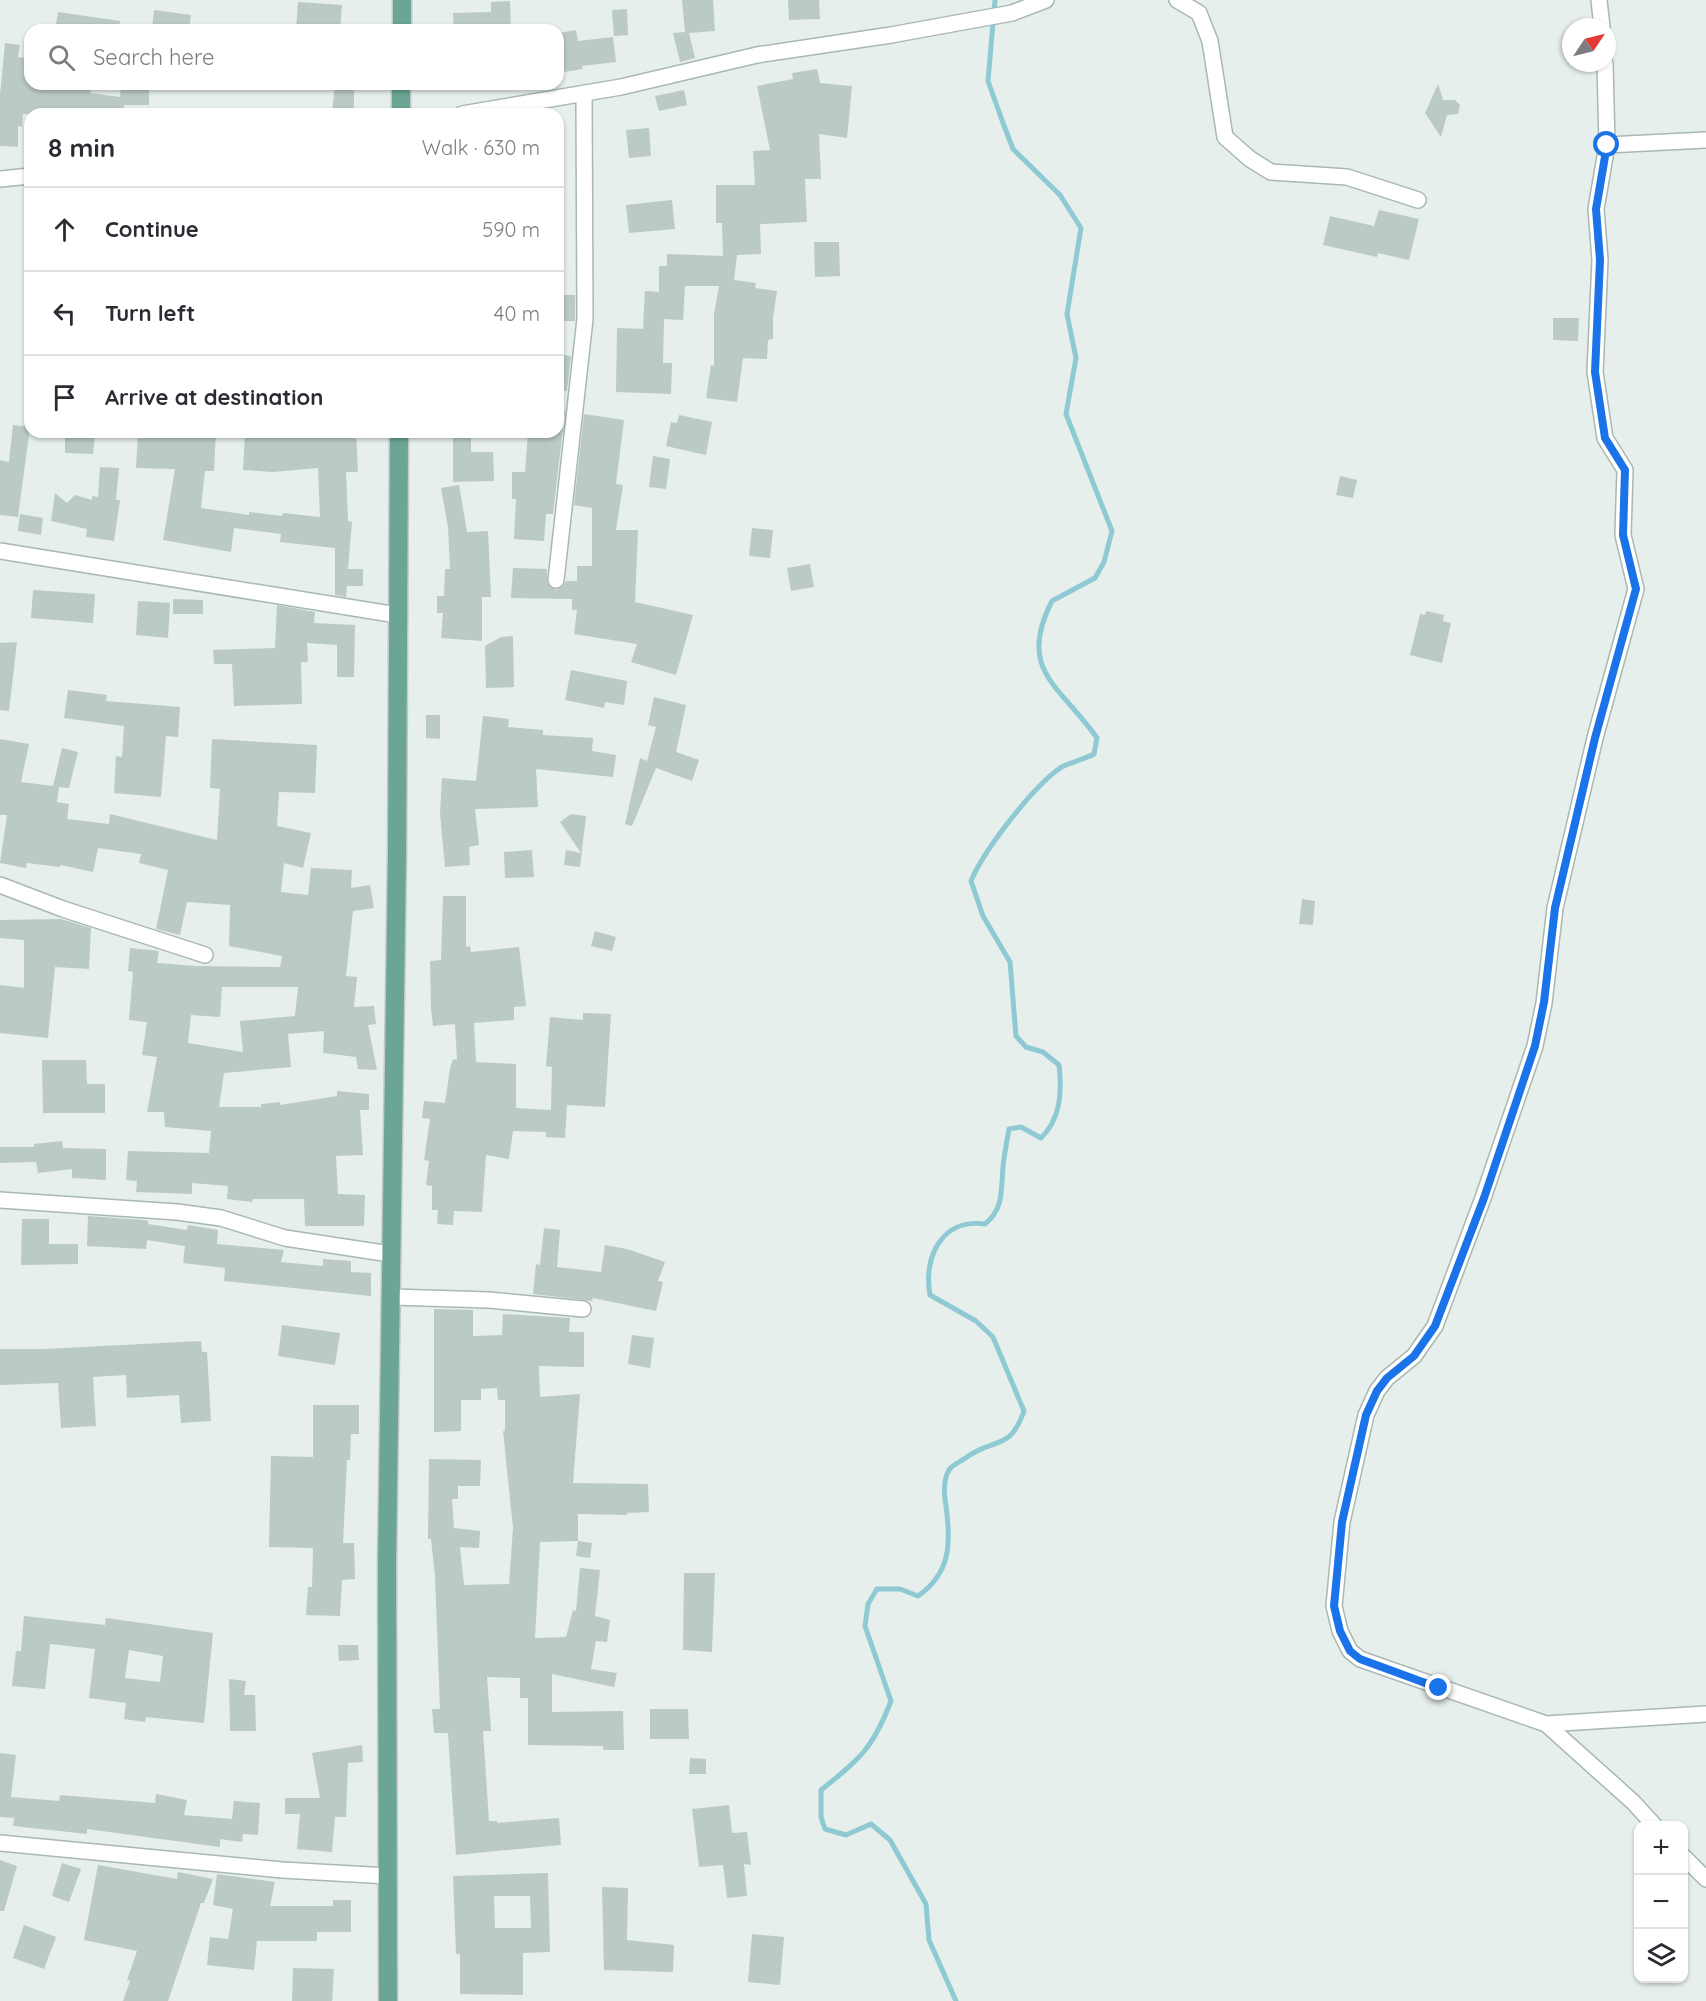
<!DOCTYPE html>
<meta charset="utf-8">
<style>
:root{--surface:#fff;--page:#f7f7f7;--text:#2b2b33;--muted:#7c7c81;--line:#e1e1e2}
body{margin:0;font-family:Quicksand,sans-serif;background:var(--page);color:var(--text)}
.controls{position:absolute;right:18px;bottom:18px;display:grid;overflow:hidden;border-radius:12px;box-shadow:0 2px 4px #0004}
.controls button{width:54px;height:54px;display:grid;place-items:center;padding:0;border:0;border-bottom:2px solid var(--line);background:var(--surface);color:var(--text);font:30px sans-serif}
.compass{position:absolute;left:1562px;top:18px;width:54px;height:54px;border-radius:50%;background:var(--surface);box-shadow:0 2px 4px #0004;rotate:55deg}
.stop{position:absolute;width:18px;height:18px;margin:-14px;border:4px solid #1a73e8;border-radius:50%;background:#fff}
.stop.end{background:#1a73e8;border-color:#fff;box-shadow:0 2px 6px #0008}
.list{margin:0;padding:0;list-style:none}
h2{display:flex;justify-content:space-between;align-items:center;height:78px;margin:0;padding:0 24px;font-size:26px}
h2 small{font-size:20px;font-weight:400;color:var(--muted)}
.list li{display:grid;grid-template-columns:39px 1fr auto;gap:18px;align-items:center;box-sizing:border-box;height:84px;padding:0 24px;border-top:2px solid var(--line)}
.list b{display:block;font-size:22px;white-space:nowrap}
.list em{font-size:20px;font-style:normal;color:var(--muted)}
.icon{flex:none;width:33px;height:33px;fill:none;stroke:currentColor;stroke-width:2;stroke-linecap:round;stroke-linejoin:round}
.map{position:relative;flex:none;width:1706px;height:2001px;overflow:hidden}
.search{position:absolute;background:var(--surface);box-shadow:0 2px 4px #0004;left:24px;top:24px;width:540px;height:66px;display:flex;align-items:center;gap:15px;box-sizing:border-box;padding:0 21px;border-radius:18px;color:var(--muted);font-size:22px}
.panel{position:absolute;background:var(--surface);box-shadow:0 2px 4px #0004;left:24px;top:108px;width:540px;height:330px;border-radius:18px}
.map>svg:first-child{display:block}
</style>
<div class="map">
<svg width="1706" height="2001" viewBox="0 0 1706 2001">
<rect width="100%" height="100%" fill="#e6efeb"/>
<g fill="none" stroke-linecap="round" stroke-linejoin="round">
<!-- stream -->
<path stroke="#8ec9d4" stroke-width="5" d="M956,2001L929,1940L926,1904L890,1840L871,1824L846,1835L825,1829L821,1817V1790C860,1759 873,1748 891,1701L865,1626L868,1604L877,1589H900L918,1596C951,1573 951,1543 946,1506C944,1495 943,1480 949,1470C952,1465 960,1462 964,1459C994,1436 1009,1453 1024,1411L993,1337L976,1321L930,1295C923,1257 942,1218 985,1224C1004,1209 1001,1189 1003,1167C1004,1154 1007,1142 1009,1129L1021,1127L1041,1138C1061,1119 1062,1091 1059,1065L1043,1052L1026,1047L1016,1036L1010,962L983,916L971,881C984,850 1032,788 1060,768C1065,764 1085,759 1094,754L1097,738C1061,686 1016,671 1052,601L1095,578L1104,562L1112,531L1066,414L1076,358L1067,314L1081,228L1060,195L1013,149L1003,123L988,81L995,0"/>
</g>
<!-- building -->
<path fill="#bbcac4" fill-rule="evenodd" d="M682,0H713L715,31L689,33L695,58L680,62L673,33L685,32Z
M788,0H819L820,19L789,20Z
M510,1L511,30H454L453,13L491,12V2Z
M298,2L342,5L340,30H296Z
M627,9L628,35L614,36L612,10Z
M154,10L191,15L189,30H152Z
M58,12L120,21L119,30H55Z
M576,30L578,41L613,37L616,62L582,66L583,69L558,73V33Z
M5,43L20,45L18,57L30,58V84H92L90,93L120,97L121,84H149V105H124L123,114H23L22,127L18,126V147L0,146V95Z
M817,69L820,83L852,86L847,138L819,134L821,179H805L807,222L760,224L761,254L737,255L734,280L756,283L755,288L777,291L773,318V339L768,340L767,359L743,358L737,402L706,398L711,365L714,366V314L719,286H685L683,320L664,319L663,363H672L671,394L616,392L617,328L643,329L645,291L659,292V266H667V254L723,256L722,223H716V185H755L753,151L770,150L757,86L793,79L792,73Z
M335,84H354V114L332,113Z
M1438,84L1443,100H1455L1460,105L1458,114L1447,115L1441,137L1425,113Z
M684,90L687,105L659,111L655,96Z
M649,128L651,156L629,158L626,130Z
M672,200L675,229L629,233L626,205Z
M1379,210L1419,219L1409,260L1378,253L1377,257L1323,245L1330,216L1374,226Z
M814,242H839L840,276L815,277Z
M558,295H575V321H558Z
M1553,318H1579L1578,341L1553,340Z
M558,354L571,356L567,391H558Z
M558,410L565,411L553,514H546L544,541L514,539L516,499H512V472H525L528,432H558Z
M584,414L624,420L616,484L623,485L616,530H638L635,602L693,615L676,675L631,662L637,644L574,634L577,610H572V599L511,598L513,568L547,569V583L556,590L563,586L566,581H577V566H592V508L574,505Z
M679,415L712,422L706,455L666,446L671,422L677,423Z
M13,425L30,427L18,517L0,515V460L9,462Z
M65,432H95L93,454L65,453Z
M138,432H216L214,471H205L201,508L249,515V512L282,516L283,513L320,517L318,468L273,472L243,470L245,432H356L358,472H346L348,521L352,522L348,569H363V586H347L346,597L335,595V548L280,542L281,534L234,528L231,552L163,540L175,469L136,468Z
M453,432H471V452H493L494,481L453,482Z
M653,456L670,459L666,489L649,487Z
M100,467L119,468L116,500H120L114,541L86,537L87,529L51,521L55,493L67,503L75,495L92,500V496L98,497Z
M1340,476L1357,480L1353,498L1336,495Z
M459,485L467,532L488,531L491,597H482V641L441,638L443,613H437V596H444L445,569H450L448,527L441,488Z
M20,514L43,518L41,535L18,531Z
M752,528L773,530L770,558L749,556Z
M810,564L814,587L791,591L787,568Z
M33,590L95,594L93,623L31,618Z
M173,599L203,600V614H173Z
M138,601L170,603L168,638L136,635Z
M277,605L315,612L314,623L355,625L354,677H337V645L307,643L308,662H301L302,704L234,706L232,664H214L213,650L275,648Z
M1426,611L1444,615L1443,621L1451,623L1442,663L1410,655L1420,614L1425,615Z
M513,636L514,687L486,688L485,646L501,637Z
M17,642L9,711L0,710V643Z
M571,670L627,681L624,705L605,702L604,708L565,700Z
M68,690L107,695L106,701L180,707L178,737L166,736L161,797L114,793L116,756L122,757L124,726L64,718Z
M654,697L686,705L676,752L699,760L692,781L656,768L632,826L625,824L640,758L647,761L656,727L648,725Z
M426,715H440V739L426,738Z
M483,716L509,719L508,727L543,730V735L593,738L592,751L616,755L613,777L536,769L538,807L475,809L479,845L469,847L470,865L445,867L440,814L442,778L476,781Z
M0,739L29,744L21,782L53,786L62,748L78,752L69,788L59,787L57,802L69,804L67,819L109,824L110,814L217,840L220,789L210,788L212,739L317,745L315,793L279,792L277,826L311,833L303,868L284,863L281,892L308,895L311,868L352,870L351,888L370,885L374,908L353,911L346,976L357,977L354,1007L374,1006L376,1024L368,1025L377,1070L358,1069L356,1057L323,1053L324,1031L288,1034L291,1067L224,1073L219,1107H261V1104L280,1102V1105L337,1096V1091L369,1094V1110H360L363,1155L336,1156L338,1194L365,1195L364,1226H305L304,1199H253L252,1202L227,1199L228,1186L192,1183V1194L136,1192L137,1181L126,1180L128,1151L209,1153L211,1131L165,1127L164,1112H147L157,1057L142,1055L147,1022L129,1020L133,972L128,971L130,948L159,951L157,963L196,966L280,967L282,956L229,946L230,905L187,902L180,935L156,929L168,870L139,863L141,854L98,848L93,872L61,865L60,867L27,863L26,868L0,863L7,815H0ZM222,987H298L295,1016L240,1021L243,1052L188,1043L191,1015L220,1017Z
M571,814L586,816L580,867L564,865L566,850L581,853L560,822Z
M532,850L534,877L505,878L504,852Z
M443,896H466V947L470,946L471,952L519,947L526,1006L514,1007V1020L474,1023L476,1062L516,1064V1108L551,1110L552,1067L546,1066L550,1017L583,1020V1013L611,1014L605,1107L567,1105L565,1138L546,1137V1132L513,1131L509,1159L486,1155L482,1212L454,1211L453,1225L437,1224L438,1210H432V1186L426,1185L429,1161L424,1160L430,1119L422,1118L424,1101L445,1103L450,1068L453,1059L457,1060L455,1024L433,1026L431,1008L430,961L441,960Z
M1302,899L1315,901L1313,925L1299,924Z
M61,919L91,928L89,969L55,967L48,1038L0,1033V985L24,988V940L0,938V920Z
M595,931L616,937L612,951L591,946Z
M42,1060H86L87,1084H105V1113H43Z
M62,1141L63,1148L106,1149V1180L72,1178V1169L38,1173L36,1162L0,1163V1147H34V1144Z
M88,1216L144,1220L148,1221V1224L187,1230L188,1225L218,1230L217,1244L284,1250L281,1262L323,1266V1259L351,1261V1272L371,1273V1296L224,1281L225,1268L183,1263L185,1246L147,1240L146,1249L87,1246Z
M22,1219H49V1244H78V1264L21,1265Z
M544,1228L560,1230L557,1267L601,1272L605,1245L627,1249L665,1262L658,1281L663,1282L656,1311L593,1298L592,1301L533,1294L536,1264L540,1265Z
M434,1309L473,1310V1336L502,1335L503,1314L570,1318L569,1332H584V1367L539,1366L540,1397L580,1394L573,1483L648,1484L649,1512L627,1513V1515L578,1514V1541L592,1543L590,1558L576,1556L578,1541L540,1542L535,1638L566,1637L573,1610L576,1611L580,1568L600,1570L595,1616L610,1620L607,1642L596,1641L591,1669L617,1673L614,1687L552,1674V1712L623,1711L624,1750H603V1746L528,1745V1698H520V1678L487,1677L491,1731H483L489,1821H497V1823L559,1818L561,1845L456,1855L448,1733H434L432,1709H440L435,1576L431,1539H428L429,1459L481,1460L480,1486H458V1499H452L454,1528L480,1531L479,1548L460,1547L464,1585L509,1584L513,1528L503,1431H505V1400H498L497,1388L481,1389V1400H461V1431L434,1432Z
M282,1325L340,1333L335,1365L278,1356Z
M632,1335L654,1338L650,1368L628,1364Z
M201,1341L202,1352H207L211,1421L181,1423L179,1395L127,1398L126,1375L93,1377L96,1426L61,1428L58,1383L0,1385V1349H44Z
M313,1405H359V1434H351L350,1460H347L343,1543H354L355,1579L342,1580L340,1616L306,1615L308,1587H312L313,1548L269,1547L271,1456L313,1457Z
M684,1573H715L712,1652L683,1650Z
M24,1616L105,1625L106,1618L213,1633L204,1723L146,1717L145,1722L124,1719L126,1703L89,1698L95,1649L50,1644L45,1689L12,1686L16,1651H21ZM129,1650L163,1656L160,1682L125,1678Z
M338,1645H358L359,1660L339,1661Z
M229,1679L246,1681L244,1695H255L256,1731H230Z
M650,1709H688L689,1739H650Z
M362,1745L363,1762L348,1763L346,1817H335L332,1852L297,1849L300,1814H285V1798H320L312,1753Z
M0,1753L16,1755L11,1797L59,1801L60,1795L155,1803L156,1794L187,1800L184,1815L232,1819L234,1801L260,1803L258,1835L243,1834L242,1842L220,1839V1847L87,1829V1834L13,1826L14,1818L0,1817Z
M690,1758L706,1759V1774H689Z
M729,1805L732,1833L747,1832L751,1865L744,1864L747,1896L727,1898L723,1865L699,1867L692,1809Z
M0,1860L17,1866L4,1911H0Z
M62,1863L81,1869L69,1902L52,1896Z
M98,1865L177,1879L178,1872L213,1879L204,1903H201L168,2001H123L130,1981L127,1980L137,1951L84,1940Z
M548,1873L550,1952L523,1953V1995L460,1994V1954H456L453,1876ZM494,1896H530L531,1928H495Z
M217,1874L275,1882L270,1906H333V1900H351V1932H317V1941H257L254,1970L207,1965L210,1937L228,1939L233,1909L213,1905Z
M602,1887L628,1888L627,1940L674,1945L673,1972L604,1970Z
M24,1925L56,1937L44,1969L13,1958Z
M752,1934L784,1937L780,1985L748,1982Z
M293,1968L334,1969L332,2001H292Z"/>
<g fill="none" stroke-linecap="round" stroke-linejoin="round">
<defs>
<path id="street" d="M1177,0L1199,13L1210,41L1225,137L1250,159L1271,172L1347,177L1418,200
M1599,0L1602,27
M1605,63L1607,145L1596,209L1600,260L1595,372L1605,438L1625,470L1623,535L1636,589L1595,738L1555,908L1544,1003L1535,1046L1483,1198L1435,1326L1414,1356L1387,1378L1377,1391L1366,1415L1342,1522L1334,1606L1340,1631L1350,1651L1360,1659L1546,1724L1633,1802L1655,1826
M462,114L621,87L757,55L891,35L1012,13L1046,0
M1607,145L1706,140
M0,179L30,176
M0,551L397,615
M556,580L585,319L584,93
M0,885L63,909L205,955
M0,1200L177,1212L221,1218L285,1238L390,1254
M392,1297L489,1300L583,1309
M1546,1724L1706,1714
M0,1843L282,1870L389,1876
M1684,1857L1706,1879"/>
<path id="primary" d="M402,30V0
M401,114V84
M388,2001L387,1562L397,854L399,432"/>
</defs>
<!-- street casing -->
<use href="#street" stroke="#a8b8b2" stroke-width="18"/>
<!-- primary casing -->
<use href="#primary" stroke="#c2cac8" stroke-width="21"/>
<!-- street -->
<use href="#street" stroke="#fff" stroke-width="15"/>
<!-- primary -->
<use href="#primary" stroke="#6aa596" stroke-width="18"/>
</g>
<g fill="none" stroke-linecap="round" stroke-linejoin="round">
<!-- route -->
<path stroke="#1a73e8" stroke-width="8" d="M1439,1688L1360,1659L1350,1651L1340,1631L1334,1606L1342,1522L1366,1415L1377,1391L1387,1378L1414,1356L1435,1326L1484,1198L1535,1046L1544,1002L1555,908L1595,738L1636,589L1623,535L1625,470L1605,438L1595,372L1600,260L1596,209L1607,145"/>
</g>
</svg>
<div class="controls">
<button>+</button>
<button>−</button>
<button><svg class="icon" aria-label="layers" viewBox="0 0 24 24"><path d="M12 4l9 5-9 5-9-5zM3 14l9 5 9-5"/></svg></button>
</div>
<svg class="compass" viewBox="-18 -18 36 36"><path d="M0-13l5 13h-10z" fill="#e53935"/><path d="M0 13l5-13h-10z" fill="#7c7c81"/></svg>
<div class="stop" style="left:1607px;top:145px"></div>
<div class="stop end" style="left:1439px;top:1688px"></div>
<div class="search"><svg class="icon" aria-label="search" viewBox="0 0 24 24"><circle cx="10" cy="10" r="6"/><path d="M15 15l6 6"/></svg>Search here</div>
<section class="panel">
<h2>8 min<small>Walk · 630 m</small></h2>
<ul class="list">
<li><svg class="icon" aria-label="ahead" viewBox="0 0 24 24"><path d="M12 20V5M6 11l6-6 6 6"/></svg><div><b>Continue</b></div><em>590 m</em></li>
<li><svg class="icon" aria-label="left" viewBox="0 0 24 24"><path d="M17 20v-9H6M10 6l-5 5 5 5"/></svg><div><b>Turn left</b></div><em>40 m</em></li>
<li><svg class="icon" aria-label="arrive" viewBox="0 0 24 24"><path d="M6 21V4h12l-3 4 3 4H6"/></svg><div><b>Arrive at destination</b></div></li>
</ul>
</section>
</div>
